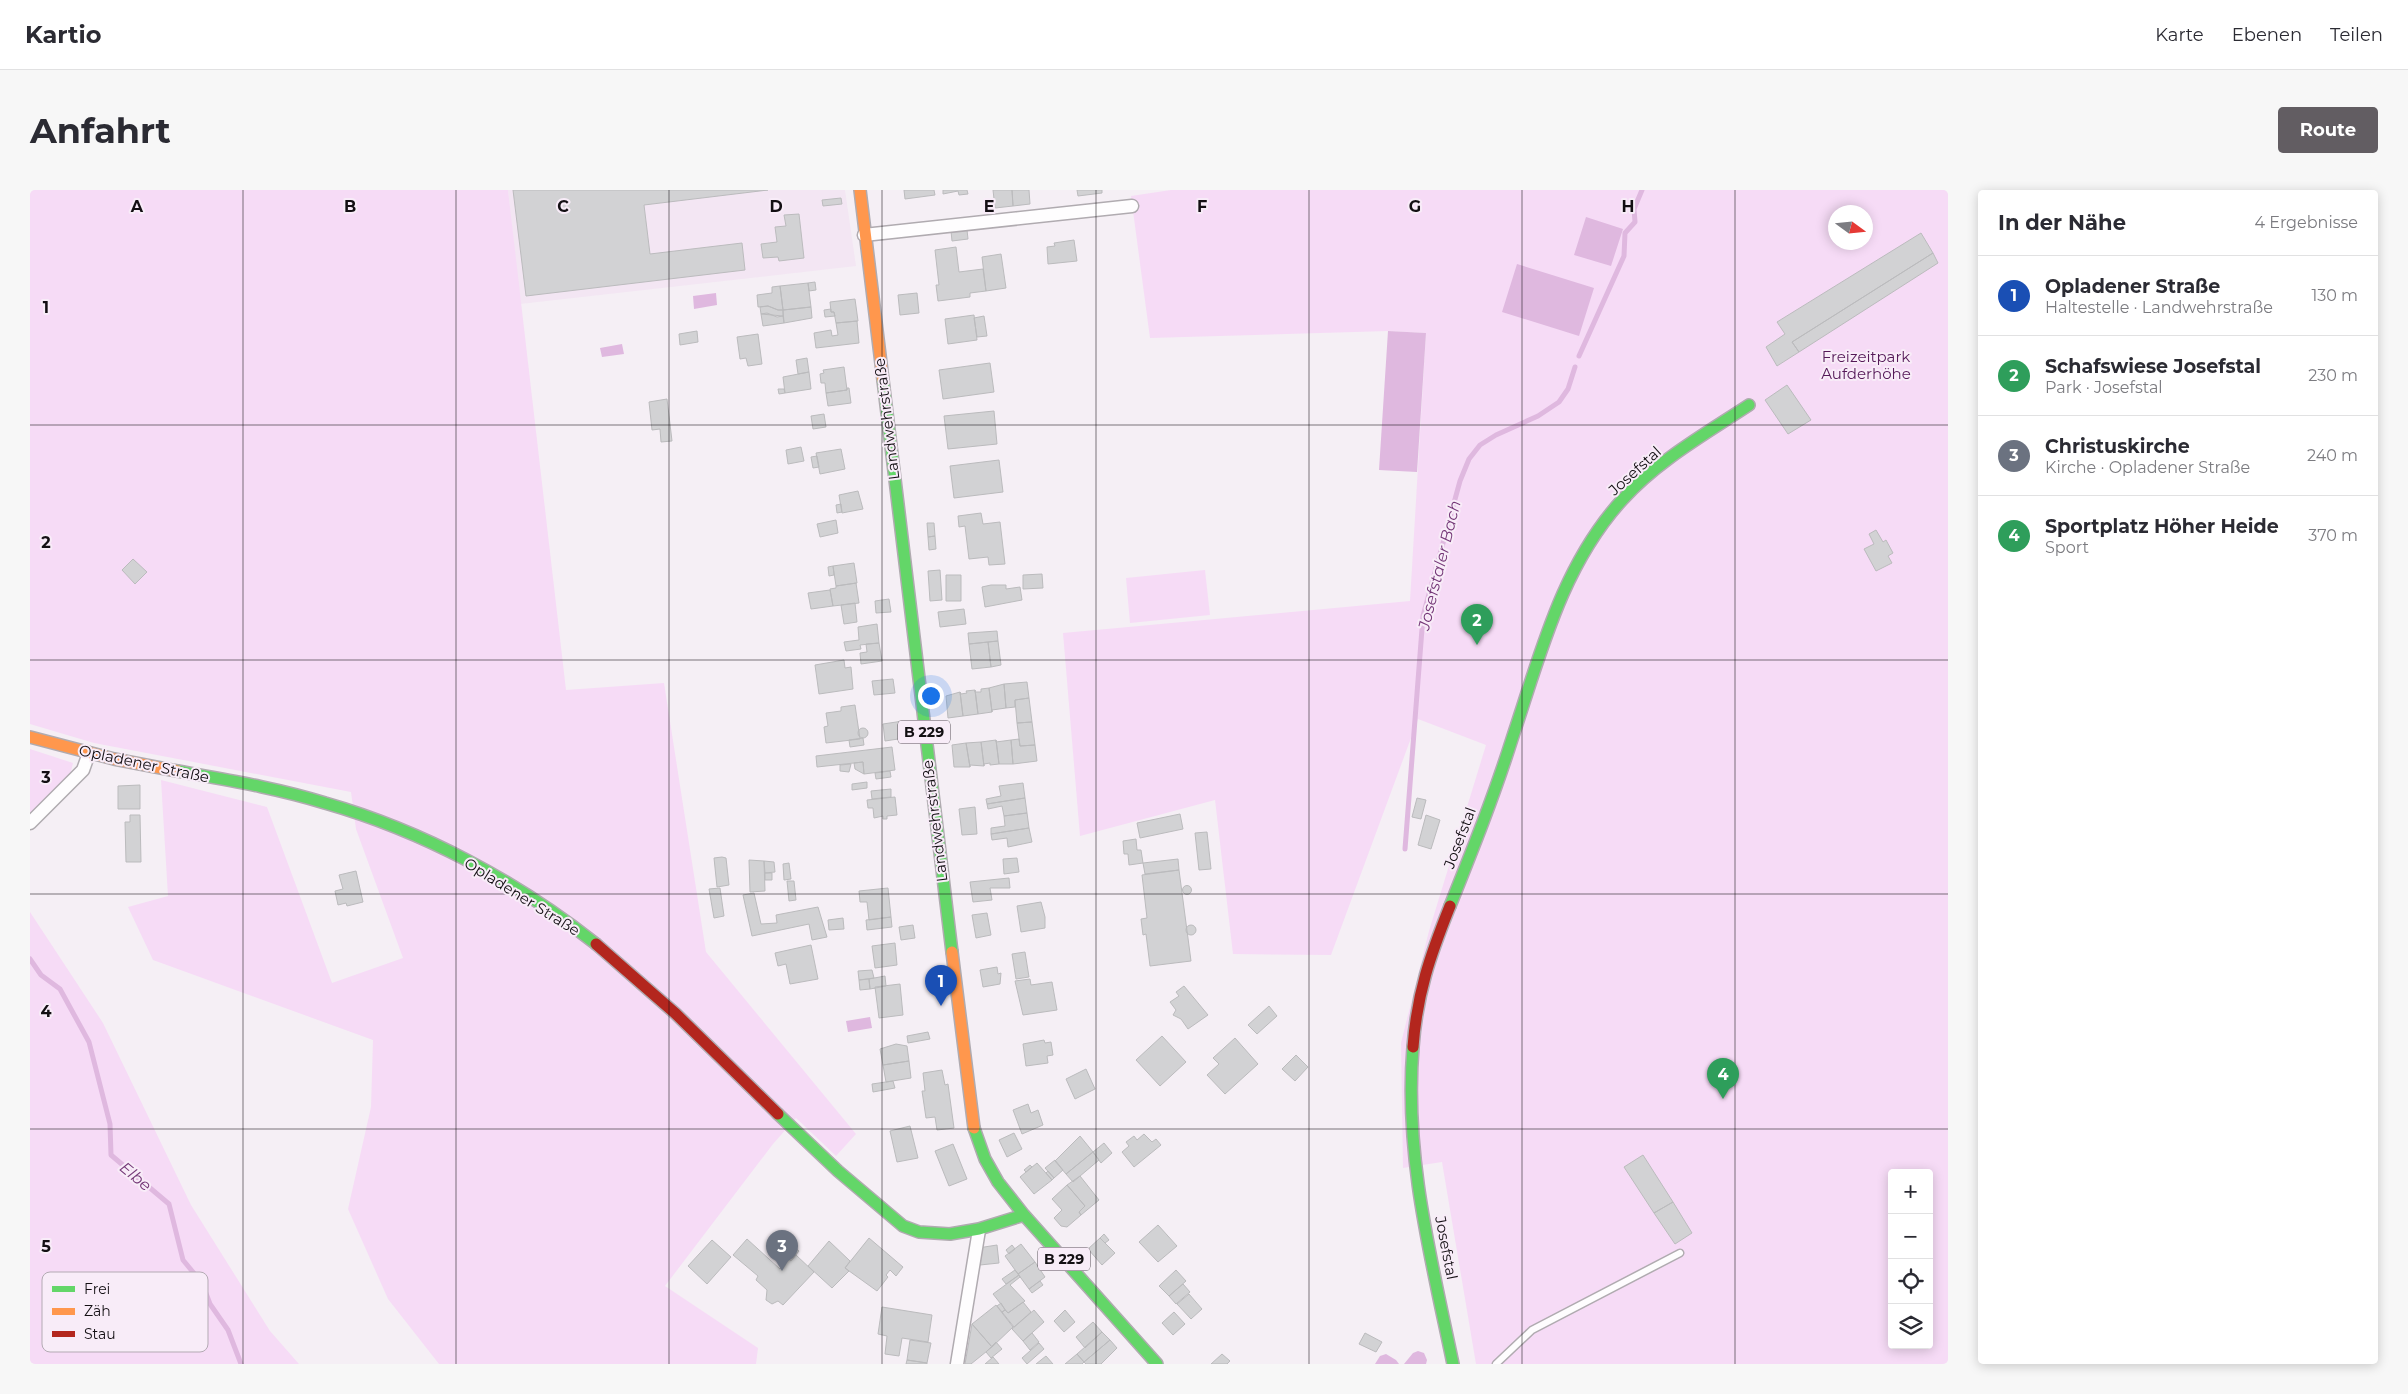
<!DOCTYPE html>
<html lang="de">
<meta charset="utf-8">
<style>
:root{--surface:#fff;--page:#f7f7f7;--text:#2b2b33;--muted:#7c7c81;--line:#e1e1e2;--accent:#625d62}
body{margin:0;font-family:Montserrat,sans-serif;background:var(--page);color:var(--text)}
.controls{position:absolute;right:15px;bottom:15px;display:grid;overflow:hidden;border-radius:5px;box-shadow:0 2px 12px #0003}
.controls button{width:45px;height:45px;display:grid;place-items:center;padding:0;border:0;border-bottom:1px solid var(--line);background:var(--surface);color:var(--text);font:25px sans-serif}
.compass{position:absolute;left:1798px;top:15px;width:45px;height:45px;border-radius:50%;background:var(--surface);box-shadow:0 2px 12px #0003;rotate:105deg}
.you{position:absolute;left:900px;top:505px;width:18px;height:18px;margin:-12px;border:4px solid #fff;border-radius:50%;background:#1a73e8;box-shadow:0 0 0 8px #1a73e833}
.badge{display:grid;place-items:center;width:32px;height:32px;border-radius:50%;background:var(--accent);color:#fff;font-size:16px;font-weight:700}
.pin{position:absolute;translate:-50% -41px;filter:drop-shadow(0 1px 2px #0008)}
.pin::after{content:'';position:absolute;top:26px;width:18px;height:15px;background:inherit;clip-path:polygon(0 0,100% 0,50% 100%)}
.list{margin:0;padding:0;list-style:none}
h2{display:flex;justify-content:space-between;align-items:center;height:65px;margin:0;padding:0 20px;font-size:21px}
h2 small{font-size:16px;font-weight:400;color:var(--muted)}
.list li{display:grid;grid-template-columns:32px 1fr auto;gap:15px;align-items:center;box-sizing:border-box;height:80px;padding:0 20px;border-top:1px solid var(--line)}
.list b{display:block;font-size:19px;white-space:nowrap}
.list p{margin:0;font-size:16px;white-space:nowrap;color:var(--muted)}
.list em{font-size:16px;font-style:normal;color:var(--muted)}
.icon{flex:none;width:28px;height:28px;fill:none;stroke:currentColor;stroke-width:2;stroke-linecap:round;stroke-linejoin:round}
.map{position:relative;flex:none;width:1918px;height:1174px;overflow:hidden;border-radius:5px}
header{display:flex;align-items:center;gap:30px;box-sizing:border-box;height:70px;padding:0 25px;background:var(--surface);border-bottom:1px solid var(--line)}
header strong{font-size:24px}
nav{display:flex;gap:28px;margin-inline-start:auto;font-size:18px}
.intro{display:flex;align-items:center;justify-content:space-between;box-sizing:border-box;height:120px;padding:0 30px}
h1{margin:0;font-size:35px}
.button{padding:12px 22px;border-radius:5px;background:var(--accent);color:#fff;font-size:18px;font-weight:700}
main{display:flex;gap:30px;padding:0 30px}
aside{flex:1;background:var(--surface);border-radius:5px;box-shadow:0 2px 12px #0003}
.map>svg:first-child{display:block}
</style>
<header>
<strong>Kartio</strong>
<nav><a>Karte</a><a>Ebenen</a><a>Teilen</a></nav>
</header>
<div class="intro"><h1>Anfahrt</h1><a class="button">Route</a></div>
<main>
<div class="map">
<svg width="1918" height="1174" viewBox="0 0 1918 1174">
<rect width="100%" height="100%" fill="#f5eff5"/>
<!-- built -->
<path fill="#f3e6f3" d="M478,0H815L826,76L490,114Z"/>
<!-- green -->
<path fill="#f6dbf6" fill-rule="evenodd" d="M0,0H478L536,500L634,493L676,762L826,944L806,966L766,928L743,954L635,1096L728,1158L726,1174H409L358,1109L318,1019L341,917L343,850L123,770L98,717L138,706L131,590L237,617L302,793L373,768L326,639L321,602L64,553L0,534Z
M1141,0H1918V1174H1446L1412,972L1373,978L1371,853L1399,741L1456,555L1388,529L1301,765L1203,764L1185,610L1050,646L1033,443L1380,411L1396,143L1358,141L1120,148L1101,6ZM1806,22H1836V52H1806ZM1862,983H1899V1155H1862Z
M1175,380L1180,425L1100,433L1096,388Z
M0,559L43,573L40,585L0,627Z
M0,722L73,833L161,1015L240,1141L269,1174H0Z"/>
<!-- water -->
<path fill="#dfb8df" d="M1556,27L1593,39L1581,76L1544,65Z
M1487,74L1564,98L1549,146L1472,122Z
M686,103L687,115L664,119L663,106Z
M1358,141L1396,143L1387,282L1349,280Z
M592,154L594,164L572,167L570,158Z
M840,827L842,838L818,842L816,831Z
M1388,1161L1394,1163L1397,1170L1396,1174H1374L1383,1163Z
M1356,1164L1366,1170L1369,1174H1345L1350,1166Z"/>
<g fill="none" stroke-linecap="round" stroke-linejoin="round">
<!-- stream -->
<path stroke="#dfb8df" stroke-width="5" d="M1549,166L1594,66L1595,43L1605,32L1604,19L1612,0
M1375,659L1393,426L1430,291L1439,269L1450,255L1466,245L1508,226L1529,212L1538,199L1545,177
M0,769L11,785L30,799L59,852L80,934L81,965L139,1014L153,1070L172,1093L180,1114L198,1140L211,1174"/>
</g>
<!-- building -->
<path fill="#d2d2d4" stroke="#bbbbbd" d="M483,0H738L614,15L620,64L712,53L715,80L496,106Z
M874,0H904L905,5L875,9Z
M913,0H937L938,4L929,5L928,1L913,4Z
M963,0H982L983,16L965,18Z
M982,0H999L1000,14L983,16Z
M1047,0H1072V3L1048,6Z
M811,8L812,14L793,16L792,10Z
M769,24L774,68L749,71L748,67L733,68L731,54L747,52L745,37L756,36L754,25Z
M937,40L938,49L922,51L921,41Z
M1891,43L1903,63L1762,152L1769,162L1747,176L1736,157L1755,144L1747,132Z
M1044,50L1047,71L1018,74L1017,57L1025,56L1024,53Z
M926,57L929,82L953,79L956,101L940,103V107L908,111L906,95H909L905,60Z
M1903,63L1908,73L1769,162L1762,152Z
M971,64L976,98L956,101L952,67Z
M785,92L786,100L779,101L778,93Z
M778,93L781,117L753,120L750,96Z
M750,96L753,120H748L738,116L728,117L727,105L742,103V97Z
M887,103L889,123L870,125L868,105Z
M825,109L828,131L806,133L804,122H801L800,112Z
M738,116L748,120H753V126L731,124L730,117Z
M781,117L782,128L754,133L753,120Z
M801,119V122H804L805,126L795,127L794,120Z
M737,123L747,127L753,126L754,133L733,136L731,124Z
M944,125L947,150L918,154L915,129Z
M954,126L957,146L947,147L944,128Z
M827,131L829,153L786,158L784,143L801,140L802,146L808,145L806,133Z
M667,141L668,152L650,155L649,144Z
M728,144L732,174L718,176L716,168L710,169L707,147Z
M777,168L779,182L768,184L766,170Z
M960,173L964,202L913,209L909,180Z
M814,177L817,200L796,203L795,193H791L790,184L794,183L793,180Z
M779,182L781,199L755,203L753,187Z
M1757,195L1781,230L1758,244L1735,210Z
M817,198H819L821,213L798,216L796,203L817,200Z
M748,199H754L755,203L749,204Z
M637,209L642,251L631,252L630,239L622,240L619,212Z
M964,221L967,254L918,259L914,226Z
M794,224L796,237L783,239L781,226Z
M771,257L774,271L758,274L756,260Z
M811,259L815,279L790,284L786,263Z
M787,266L789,277L783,278L781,267Z
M969,270L973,302L924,308L920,276Z
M828,301L833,319L812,323L809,305Z
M811,314L812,322L807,323L806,315Z
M951,323L953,334L970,332L975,374L959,375L958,367L939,369L935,336L929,337L928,326Z
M806,330L808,343L790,347L787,334Z
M897,333H904L905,346L898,347Z
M1846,340L1853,352L1856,350L1863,363L1858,366L1862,373L1846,381L1834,359L1844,354L1839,344Z
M905,346L906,359L899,360L898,347Z
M103,369L117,382L105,394L92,380Z
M824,373L827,393L806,396L803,376Z
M803,376L804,385L799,386L798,377Z
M910,380L912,410L900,411L898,381Z
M1012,384L1013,398L993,399V385Z
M916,385H931V411H916Z
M826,393L829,413L803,416L800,399L806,398V396Z
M961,395H976V399L990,397L992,410L955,417L952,397Z
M800,400L803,416L781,419L778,403Z
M859,409L861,422L846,423L845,411Z
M825,413L827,432L814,434L811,415Z
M934,419L936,434L910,437L908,422Z
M847,434L849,453L830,455L831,459L816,461L814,452L829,450L828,437Z
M967,441L968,451L939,454L938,443Z
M968,451L971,475L961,477L958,452Z
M958,452L961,477L942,479L939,454Z
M849,453L852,471L831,474L830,463L837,462L836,454Z
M814,470L815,478L821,477L823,499L789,504L785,475Z
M863,489L865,503L844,505L842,491Z
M997,492L999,508L985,510V517L976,518L974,494Z
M974,494L976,518L962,520V522L959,498Z
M959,498L962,522L948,524L945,500V502H951V499Z
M945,500L948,524L933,526L930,502L931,504L937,503L936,501Z
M930,502L933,526L918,528L916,506Z
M999,508L1002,532L987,533L985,510Z
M825,515L830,549L796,553L794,537L798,536L796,523L811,521V517Z
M873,531L875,548L855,551L853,534Z
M1002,532L1005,555L990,556L987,533Z
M828 543a5 5 0 1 1 10 0a5 5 0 1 1-10 0Z
M833,548L834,555L820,557L819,550Z
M989,549L990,556L1005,555L1007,571L983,574L981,550Z
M966,550L969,574L960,575V573L954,574V576L951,552Z
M966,550V552L981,550L983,574H969Z
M951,552L954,576L940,575V577L936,553Z
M936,553L940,577H924L922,555Z
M862,557L865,580L834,584L833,572L787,577L786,566Z
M833,572L834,584L825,579L824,573Z
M821,574L819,582L810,581V575Z
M860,581L861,587L846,589L845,583Z
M837,592V598L822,600V594Z
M993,593L995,608L957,614L956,609L971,606L969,596Z
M110,595V619H88V596Z
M861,599V607L842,609L841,601Z
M865,607L867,625L857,626V629H853V626L844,628L843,618H838L837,610Z
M995,608L997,623L974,626L972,616L958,619L957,614Z
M1387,608L1396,610L1391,629L1382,627Z
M945,617L947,644L932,645L929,619Z
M997,623L999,638L961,644V638L975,636L974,626Z
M1150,624L1153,639L1110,648L1107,633Z
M100,625H110L111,672H96L95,632H100Z
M1396,625L1410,630L1401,659L1388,655Z
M999,638L1002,652L978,657L977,648L962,650L961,644Z
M1177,642L1181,679L1169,680L1165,643Z
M1106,649L1107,660H1111L1113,673L1099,675L1098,664H1094L1093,651Z
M692,667L696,668L699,695L687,697L684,668Z
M987,668L989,682L974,684L973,669Z
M1148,669L1149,680L1115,684L1113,673Z
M719,670L734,671L735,701L720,702Z
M734,671L744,672L745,682L735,683Z
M759,673L761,689L754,690L753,674Z
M1149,680L1161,771L1120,776L1116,744L1113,745L1111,729L1117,728L1112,685Z
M326,681L333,712L317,716L316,713L308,715L305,701L313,699L309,685Z
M735,683H742V690H735Z
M979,688L980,698H960L962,710L943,712L940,692Z
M757,691H764L766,710L759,711Z
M1152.5 700a4.5 4.5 0 1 1 9 0a4.5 4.5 0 1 1-9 0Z
M690,698L694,726L684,728L679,699Z
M858,698L861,727L839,730L837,712H830L829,701Z
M724,703L731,734L747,733L746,725L788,717L797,747L782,750L779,734L722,746L713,705Z
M1011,712L1015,727V738L991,742L987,716Z
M957,723L961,745L946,748L942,725Z
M861,727L862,737L837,740L836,730Z
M813,728L814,739L799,740L798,730Z
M883,735L885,748L871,750L869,737Z
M1156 740a5 5 0 1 1 10 0a5 5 0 1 1-10 0Z
M865,753L867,775L845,778L842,756Z
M781,755L788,789L760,794L756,774L748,776L745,763Z
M995,762L999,787L986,789L982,764Z
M967,777L968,784L971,783L970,794L953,797L950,780Z
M842,780L844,788L829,790L828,781Z
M855,786L856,796L840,799L839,789Z
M839,789L840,799L830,800L829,790Z
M1000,789L1001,795L1022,792L1027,820L993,825L985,791Z
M870,794L873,825L849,828L845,797Z
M1154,796L1178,825L1158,839L1151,829L1143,825L1146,820L1140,812L1149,806L1146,802Z
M1239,816L1247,826L1227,844L1218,835Z
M898,842L900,849L878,853L877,846Z
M1132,846L1156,872L1130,896L1106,870Z
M1205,848L1228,874L1195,904L1177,885L1189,874L1183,868Z
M1014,850L1015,853L1021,852L1023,865L1017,866L1018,873L996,876L993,854Z
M866,854L877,856L879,871L853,875L850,859Z
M1266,865L1278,877L1265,891L1252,879Z
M879,871L881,888L856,892L853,875Z
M1056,879L1065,899L1045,909L1036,889Z
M912,880L915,895L918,894L924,938L907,940L905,927L896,928L892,901H895L893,883Z
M863,891L865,898L843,902L842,894Z
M998,914L1001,923L1008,920L1013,935L992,944L983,920Z
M880,936L888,968L867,972L860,941Z
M984,943L992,959L977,967L969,950Z
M1114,944L1122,952L1126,949L1131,955L1104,977L1092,962L1099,956L1096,952L1104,946L1107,950Z
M1050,946L1063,962L1036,984L1025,971Z
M1074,953L1082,963L1071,973L1063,962Z
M923,954L937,989L919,996L905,961Z
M1063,962L1069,970L1043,992L1036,984Z
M1613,965L1643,1012L1624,1023L1594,977Z
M1025,970L1033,980L1024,988L1015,978Z
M1007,973L1022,990L1004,1004L990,987Z
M1000,975L1002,977L996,982L994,980Z
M1018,981L1024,988L1022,990L1016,983Z
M1050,986L1069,1010L1051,1025L1049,1022L1055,1016L1037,995Z
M1037,995L1055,1016L1049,1022L1051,1025L1037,1037L1031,1036L1024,1028L1032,1020L1022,1009Z
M1643,1012L1662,1043L1645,1054L1624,1023Z
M1128,1035L1147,1056L1128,1072L1109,1052Z
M1074,1044L1079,1050L1075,1053L1070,1048Z
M839,1048L873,1077L866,1086L860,1080L856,1085L858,1087L847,1101L815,1078Z
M1070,1048L1085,1063L1072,1075L1058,1059Z
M717,1049L750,1079L759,1069L761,1071L766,1065L784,1082L753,1115L748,1111L742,1114L736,1110L737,1100L726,1090L728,1086L703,1065Z
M682,1050L701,1067L677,1094L658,1076Z
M799,1051L820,1071L815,1078L819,1081L802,1098L778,1076Z
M760,1054L769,1061L761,1071L752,1063Z
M991,1054L1005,1072L988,1084L975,1066Z
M967,1055L969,1073L950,1075L948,1058Z
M982,1055L985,1059L979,1064L976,1060Z
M1005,1072L1015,1087L999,1099L988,1084Z
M985,1080L989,1085L976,1094L972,1089Z
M1146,1080L1156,1091L1139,1106L1129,1096Z
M989,1085L990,1087L980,1095L995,1111L978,1123L963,1104Z
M1010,1091L1013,1095L1002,1103L999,1099Z
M1153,1094L1160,1102L1146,1114L1139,1106Z
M1159,1104L1172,1119L1161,1129L1147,1114Z
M993,1112L1001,1122L984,1137L972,1122L975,1120L978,1123Z
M971,1113L975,1120L972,1122L967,1116Z
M966,1115L983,1137L962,1157L942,1134Z
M852,1117L902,1125L898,1152L872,1148L869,1166L855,1164L857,1146L848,1144Z
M1004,1120L1014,1132L993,1151L982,1139Z
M1035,1120L1045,1132L1034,1142L1024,1131Z
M1144,1122L1155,1134L1143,1145L1132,1133Z
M1063,1132L1072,1142L1055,1158L1046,1147Z
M942,1134L962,1157L941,1174H935Z
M1072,1142L1080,1150L1054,1172L1047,1164Z
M1002,1143L1009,1152L1000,1160L993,1151Z
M1335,1143L1352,1152L1346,1162L1329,1154Z
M880,1150L901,1153L897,1173L877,1170Z
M1080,1150L1087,1158L1071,1174H1056L1054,1172Z
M966,1152L972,1159L961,1168L956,1162Z
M1009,1153L1014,1159L997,1174L992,1168Z
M1047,1164L1054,1172L1052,1174H1035Z
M1192,1164L1200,1171L1197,1174H1181Z
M1016,1166L1023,1174H1006Z
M963,1167L969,1174H955Z
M877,1170L897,1173V1174H876Z"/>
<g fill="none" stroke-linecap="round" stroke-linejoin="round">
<defs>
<path id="lane" d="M1466,1174L1502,1140L1650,1063"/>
<path id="street" d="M834,45L1102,16
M0,633L53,580L59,563
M927,1174L949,1040"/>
<path id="fast" d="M853,190L922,762
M147,581C197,590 247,598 295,613C393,641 486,691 566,754
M1420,716C1442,661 1464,606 1482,549C1510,466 1531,377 1592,310C1627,271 1675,244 1719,215
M1383,857C1374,965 1401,1068 1423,1174
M748,924L808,981L873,1036L889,1042L920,1044L949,1039L994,1025
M944,938L955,969L968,992L994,1025L1127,1174"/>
<path id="slow" d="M830,0L853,190
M0,547L84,569L147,581
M922,762L944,938"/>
<path id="jam" d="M566,754L646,824L748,924
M1383,857C1387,803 1400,766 1420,716"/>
</defs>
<!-- lane casing -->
<use href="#lane" stroke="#b0abb0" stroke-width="9"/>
<!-- street casing -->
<use href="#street" stroke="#b0abb0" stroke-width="15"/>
<!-- fast casing -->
<use href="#fast" stroke="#b0abb0" stroke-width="14"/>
<!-- slow casing -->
<use href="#slow" stroke="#b0abb0" stroke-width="14"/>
<!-- jam casing -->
<use href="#jam" stroke="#b0abb0" stroke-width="14"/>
<!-- lane -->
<use href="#lane" stroke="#fefdfe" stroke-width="6"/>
<!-- street -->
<use href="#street" stroke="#fefdfe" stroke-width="12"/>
<!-- fast -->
<use href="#fast" stroke="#63d668" stroke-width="11"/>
<!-- slow -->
<use href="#slow" stroke="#ff974d" stroke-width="11"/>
<!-- jam -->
<use href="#jam" stroke="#b3261e" stroke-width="11"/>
</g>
<!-- grid -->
<path fill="none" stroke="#130f13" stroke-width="1" stroke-opacity="0.55" d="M213,0V1174M426,0V1174M639,0V1174M852,0V1174M1066,0V1174M1279,0V1174M1492,0V1174M1705,0V1174M0,235H1918M0,470H1918M0,704H1918M0,939H1918"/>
<g text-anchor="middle" stroke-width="4" stroke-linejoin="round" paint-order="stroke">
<!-- shield labels -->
<g fill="#f8ecf8" stroke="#585158" stroke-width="1">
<rect x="868" y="530.5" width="52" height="23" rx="4"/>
<rect x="1008" y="1057.5" width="52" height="23" rx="4"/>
</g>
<g font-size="14" font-weight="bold" fill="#130f13">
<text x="894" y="547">B 229</text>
<text x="1034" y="1074">B 229</text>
</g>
<!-- park labels -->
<g font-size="15" fill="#551958" stroke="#f8ecf8">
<text x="1836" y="172">Freizeitpark<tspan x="1836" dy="17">Aufderhöhe</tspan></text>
</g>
<!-- street labels -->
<g font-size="15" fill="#130f13" stroke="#f8ecf8">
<text transform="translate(857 229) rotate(-97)" y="5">Landwehrstraße</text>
<text transform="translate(1605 281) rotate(-42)" y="5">Josefstal</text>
<text transform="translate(114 574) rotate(12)" y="5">Opladener Straße</text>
<text transform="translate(905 631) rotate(-97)" y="5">Landwehrstraße</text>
<text transform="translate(1430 648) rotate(-69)" y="5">Josefstal</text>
<text transform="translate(492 707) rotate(32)" y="5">Opladener Straße</text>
<text transform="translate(1416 1058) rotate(79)" y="5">Josefstal</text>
</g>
<!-- water labels -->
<g font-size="16" font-style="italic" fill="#743777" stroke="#f8ecf8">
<text transform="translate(1409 375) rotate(-76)" y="6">Josefstaler Bach</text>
<text transform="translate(106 986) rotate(40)" y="6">Elbe</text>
</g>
</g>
<!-- legend -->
<rect x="12" y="1082" width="166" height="80" rx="8" fill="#f8ecf8" stroke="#b3aab3" stroke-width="1"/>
<rect x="22" y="1096" width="23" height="6" fill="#63d668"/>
<rect x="22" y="1118" width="23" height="7" fill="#ff974d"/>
<rect x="22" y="1141" width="23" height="6" fill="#b3261e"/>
<g font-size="14" fill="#130f13">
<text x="54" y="1104">Frei</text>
<text x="54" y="1126">Zäh</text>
<text x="54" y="1149">Stau</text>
</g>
<g font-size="16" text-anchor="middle" font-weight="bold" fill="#130f13" stroke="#f8ecf8" stroke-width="4" stroke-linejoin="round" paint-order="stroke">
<text x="107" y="22">A</text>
<text x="320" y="22">B</text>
<text x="533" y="22">C</text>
<text x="746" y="22">D</text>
<text x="959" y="22">E</text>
<text x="1172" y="22">F</text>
<text x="1385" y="22">G</text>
<text x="1598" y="22">H</text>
<text x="16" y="123">1</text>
<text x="16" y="358">2</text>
<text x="16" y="593">3</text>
<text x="16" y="827">4</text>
<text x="16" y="1062">5</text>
</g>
</svg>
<div class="controls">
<button>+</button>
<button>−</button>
<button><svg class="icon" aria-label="locate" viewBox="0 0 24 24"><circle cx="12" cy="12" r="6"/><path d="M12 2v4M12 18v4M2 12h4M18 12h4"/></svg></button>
<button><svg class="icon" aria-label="layers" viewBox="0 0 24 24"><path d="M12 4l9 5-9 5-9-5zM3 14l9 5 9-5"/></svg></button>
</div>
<svg class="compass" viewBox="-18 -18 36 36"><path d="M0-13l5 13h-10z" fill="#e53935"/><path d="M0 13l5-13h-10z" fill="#7c7c81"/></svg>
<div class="you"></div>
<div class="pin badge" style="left:911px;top:816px;background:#1a4fb4">1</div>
<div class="pin badge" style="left:1447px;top:455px;background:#2e9e5b">2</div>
<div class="pin badge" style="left:752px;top:1081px;background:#6b7280">3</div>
<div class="pin badge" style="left:1693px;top:909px;background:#2e9e5b">4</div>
</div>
<aside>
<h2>In der Nähe<small>4 Ergebnisse</small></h2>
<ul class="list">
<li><span class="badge" style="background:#1a4fb4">1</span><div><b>Opladener Straße</b><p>Haltestelle · Landwehrstraße</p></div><em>130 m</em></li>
<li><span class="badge" style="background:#2e9e5b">2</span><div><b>Schafswiese Josefstal</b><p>Park · Josefstal</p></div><em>230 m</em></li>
<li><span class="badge" style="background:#6b7280">3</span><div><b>Christuskirche</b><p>Kirche · Opladener Straße</p></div><em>240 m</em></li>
<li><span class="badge" style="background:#2e9e5b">4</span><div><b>Sportplatz Höher Heide</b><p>Sport</p></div><em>370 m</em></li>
</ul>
</aside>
</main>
